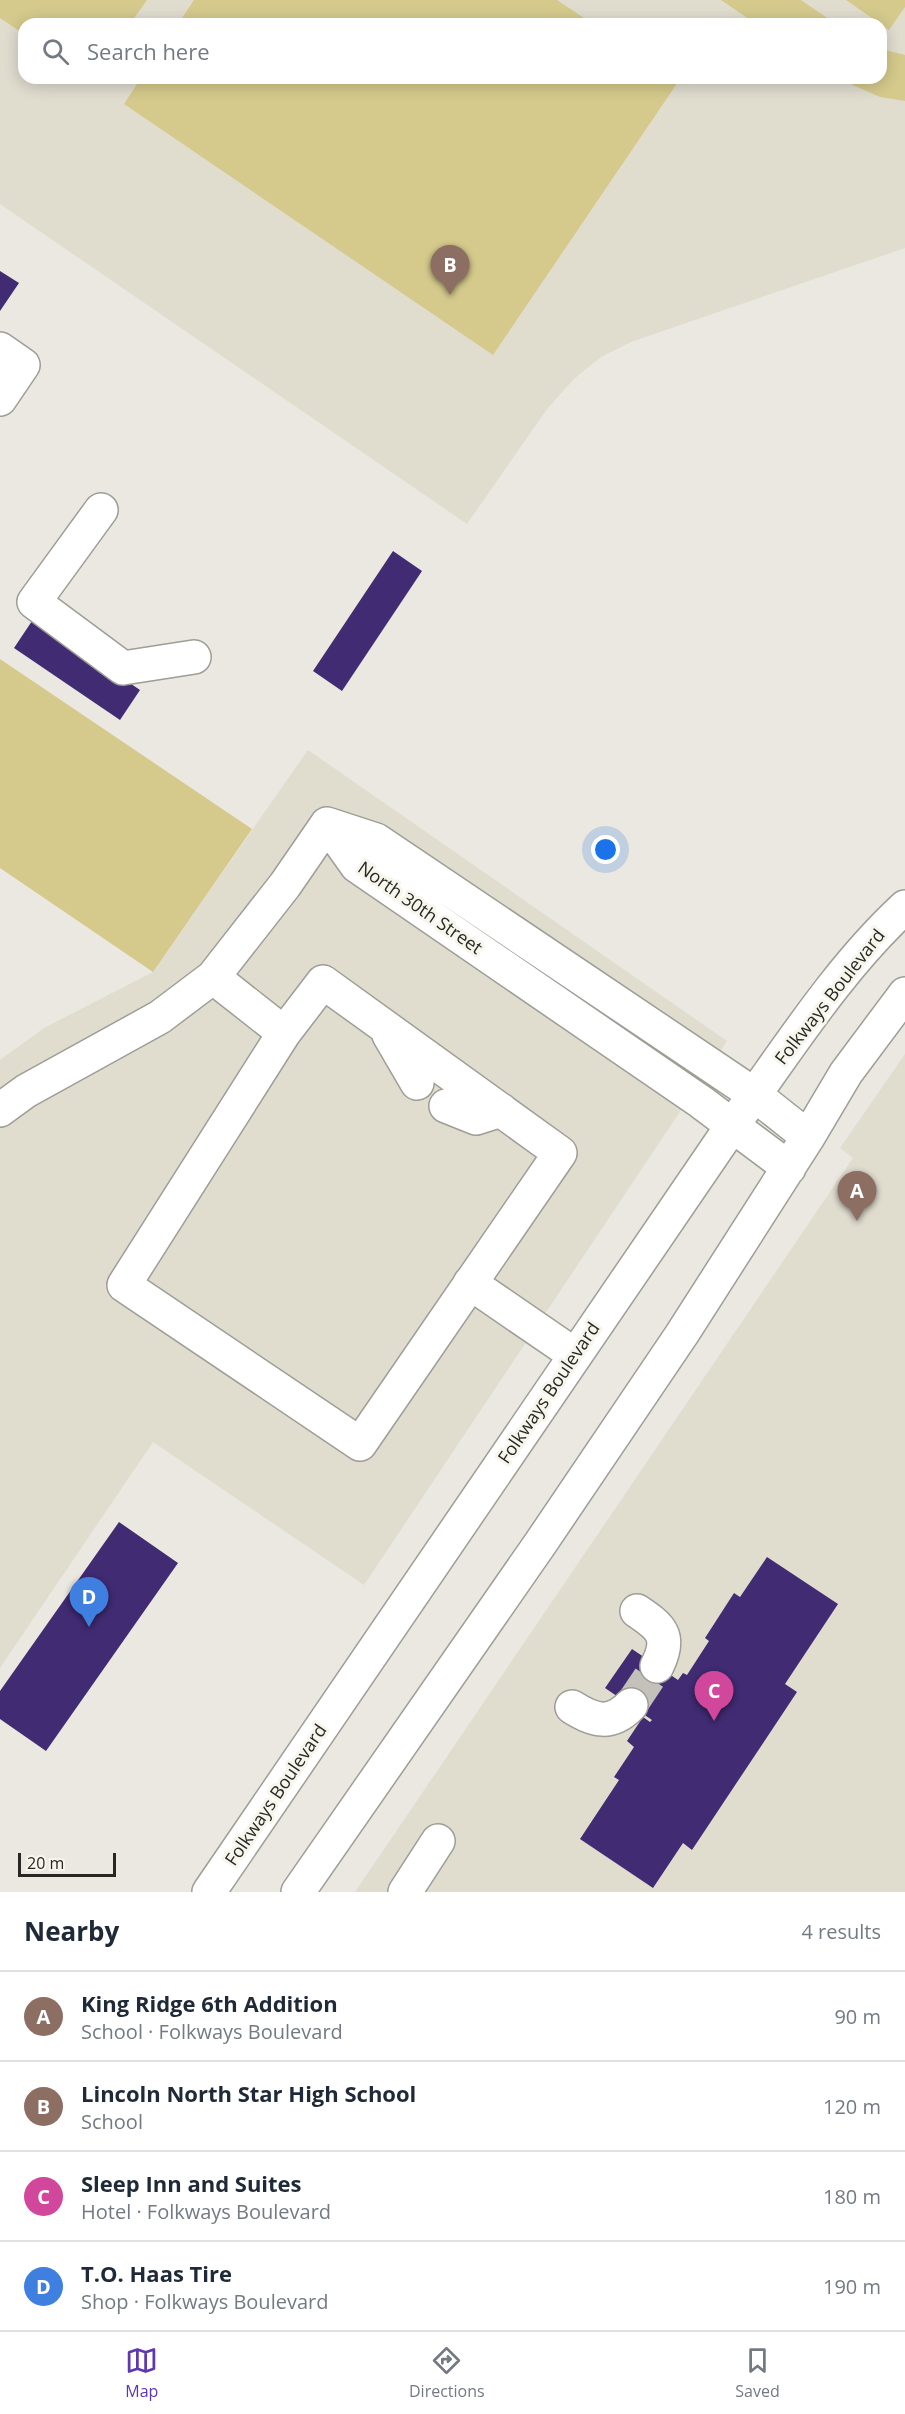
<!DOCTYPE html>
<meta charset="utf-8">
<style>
:root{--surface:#fff;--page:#f2f2f3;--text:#1f2937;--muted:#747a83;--line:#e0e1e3;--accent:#5f37af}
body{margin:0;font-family:"Open Sans",sans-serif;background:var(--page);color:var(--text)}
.scale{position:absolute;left:18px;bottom:15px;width:98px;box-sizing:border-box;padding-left:6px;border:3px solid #282724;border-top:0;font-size:16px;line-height:21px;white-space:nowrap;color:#282724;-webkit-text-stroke:4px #f7f6ed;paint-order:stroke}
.you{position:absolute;left:606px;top:850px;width:21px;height:21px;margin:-15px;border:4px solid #fff;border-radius:50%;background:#1a73e8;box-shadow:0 0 0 9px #1a73e833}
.badge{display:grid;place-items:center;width:39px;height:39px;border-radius:50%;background:var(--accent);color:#fff;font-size:20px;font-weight:700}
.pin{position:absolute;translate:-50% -50px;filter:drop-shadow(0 2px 3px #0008)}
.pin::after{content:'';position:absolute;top:32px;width:21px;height:18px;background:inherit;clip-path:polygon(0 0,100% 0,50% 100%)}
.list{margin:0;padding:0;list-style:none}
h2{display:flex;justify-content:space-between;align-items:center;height:78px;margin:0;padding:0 24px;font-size:26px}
h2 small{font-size:20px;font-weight:400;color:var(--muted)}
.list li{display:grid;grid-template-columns:39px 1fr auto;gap:18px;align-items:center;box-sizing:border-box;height:90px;padding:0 24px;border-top:2px solid var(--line)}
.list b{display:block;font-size:22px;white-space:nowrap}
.list p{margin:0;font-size:20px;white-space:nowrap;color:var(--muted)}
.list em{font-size:20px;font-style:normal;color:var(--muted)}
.icon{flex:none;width:33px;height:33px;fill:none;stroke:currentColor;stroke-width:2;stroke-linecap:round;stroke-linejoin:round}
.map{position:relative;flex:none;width:905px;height:1892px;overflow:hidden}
.search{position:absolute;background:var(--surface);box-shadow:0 3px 15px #0003;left:18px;right:18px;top:18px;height:66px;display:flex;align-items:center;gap:15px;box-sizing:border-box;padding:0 21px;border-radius:18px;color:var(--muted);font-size:22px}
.sheet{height:438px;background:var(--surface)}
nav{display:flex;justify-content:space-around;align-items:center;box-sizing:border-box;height:84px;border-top:2px solid var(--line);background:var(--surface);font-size:16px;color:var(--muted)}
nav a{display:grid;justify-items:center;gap:3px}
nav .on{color:var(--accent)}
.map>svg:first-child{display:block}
</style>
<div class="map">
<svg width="905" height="1892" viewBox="0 0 905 1892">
<rect width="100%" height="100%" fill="#eae8e0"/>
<!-- built -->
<path fill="#e0ddcf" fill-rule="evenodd" d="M0,0H905V248L631,342L601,357L574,379L547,409L467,524L0,204ZM24,24H881V78H24Z
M308,750L727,1041L364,1585L153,1442L0,1668V1060L44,1028L153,972Z
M905,1054V1892H355L853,1158L840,1148Z"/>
<!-- green -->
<path fill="#d5ca8c" d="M0,0H147L130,24H24V34L0,18Z
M194,0H557L593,24H178Z
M721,0H801L836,24H756Z
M846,0H905V7L889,30Z
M881,49L905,55V101L880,97L837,78H881Z
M141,78H672L678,82L493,355L124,104Z
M0,659L252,829L153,972L0,868Z"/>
<!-- building -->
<path fill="#412b73" d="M0,271L19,283L0,311Z
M393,551L422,571L342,691L313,671Z
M34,618L140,690L120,720L14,648Z
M119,1522L178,1563L46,1751L0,1719V1691Z
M767,1557L838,1604L785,1684L797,1692L692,1850L683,1843L653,1888L580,1839L619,1780L614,1777L634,1747L627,1741L643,1717L650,1722L652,1720L605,1688L632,1649L678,1680L683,1673L687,1675L709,1641L705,1638L734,1593L740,1597Z"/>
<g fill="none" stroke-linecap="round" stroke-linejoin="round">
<!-- minor-tunnel -->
<path stroke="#c3c1ba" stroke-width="33" stroke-dasharray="33 16" stroke-linecap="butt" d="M631,1705L657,1666"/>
<defs>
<path id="minor" d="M0,349L23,365L0,399
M101,510L34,602L123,668L194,657
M327,824L357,866L701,1102L789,1168
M327,824L376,840L755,1095L808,1137
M213,977L284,1033
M323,982L560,1153L360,1444L124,1285L284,1033Z
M389,1035L417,1083
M446,1106L476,1118L501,1110
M0,1110L26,1091L160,1017L213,977L285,885L327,824
M470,1283L575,1355
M637,1611C661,1627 672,1636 657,1666
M572,1707C594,1721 611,1726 631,1705
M209,1892L732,1126C787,1051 837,970 905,907
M298,1892L540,1544L682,1334L808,1137L846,1073L905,994
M405,1892L438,1841"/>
</defs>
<!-- minor casing -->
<use href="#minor" stroke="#9e9d96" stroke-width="36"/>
<!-- minor -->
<use href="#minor" stroke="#fff" stroke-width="33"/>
</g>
<g text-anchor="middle" stroke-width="6" stroke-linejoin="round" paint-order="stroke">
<!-- street labels -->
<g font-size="18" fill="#282724" stroke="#f7f6ed">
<text transform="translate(420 908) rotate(35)" y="6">North 30th Street</text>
<text transform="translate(830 997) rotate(-52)" y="6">Folkways Boulevard</text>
<text transform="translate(549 1393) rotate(-56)" y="6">Folkways Boulevard</text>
<text transform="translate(276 1795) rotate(-56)" y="6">Folkways Boulevard</text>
</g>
</g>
</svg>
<div class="scale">20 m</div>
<div class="you"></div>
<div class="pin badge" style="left:857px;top:1221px;background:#8d6e63">A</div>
<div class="pin badge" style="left:450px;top:295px;background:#8d6e63">B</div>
<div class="pin badge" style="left:714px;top:1721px;background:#d1479c">C</div>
<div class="pin badge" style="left:89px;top:1627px;background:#3f7fe0">D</div>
<div class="search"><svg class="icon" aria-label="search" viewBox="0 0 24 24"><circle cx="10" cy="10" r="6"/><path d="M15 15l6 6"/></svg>Search here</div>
</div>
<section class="sheet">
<h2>Nearby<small>4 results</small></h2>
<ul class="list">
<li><span class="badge" style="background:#8d6e63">A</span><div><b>King Ridge 6th Addition</b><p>School · Folkways Boulevard</p></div><em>90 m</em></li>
<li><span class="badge" style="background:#8d6e63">B</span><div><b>Lincoln North Star High School</b><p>School</p></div><em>120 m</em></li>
<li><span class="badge" style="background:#d1479c">C</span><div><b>Sleep Inn and Suites</b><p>Hotel · Folkways Boulevard</p></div><em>180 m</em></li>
<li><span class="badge" style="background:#3f7fe0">D</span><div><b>T.O. Haas Tire</b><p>Shop · Folkways Boulevard</p></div><em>190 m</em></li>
</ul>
</section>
<nav>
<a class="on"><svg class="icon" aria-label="map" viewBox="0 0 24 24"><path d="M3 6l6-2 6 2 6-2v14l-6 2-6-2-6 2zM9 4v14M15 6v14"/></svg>Map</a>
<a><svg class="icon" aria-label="directions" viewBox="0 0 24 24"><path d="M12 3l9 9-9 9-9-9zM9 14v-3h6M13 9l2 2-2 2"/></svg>Directions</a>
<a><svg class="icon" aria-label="saved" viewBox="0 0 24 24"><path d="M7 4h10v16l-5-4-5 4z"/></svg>Saved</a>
</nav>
